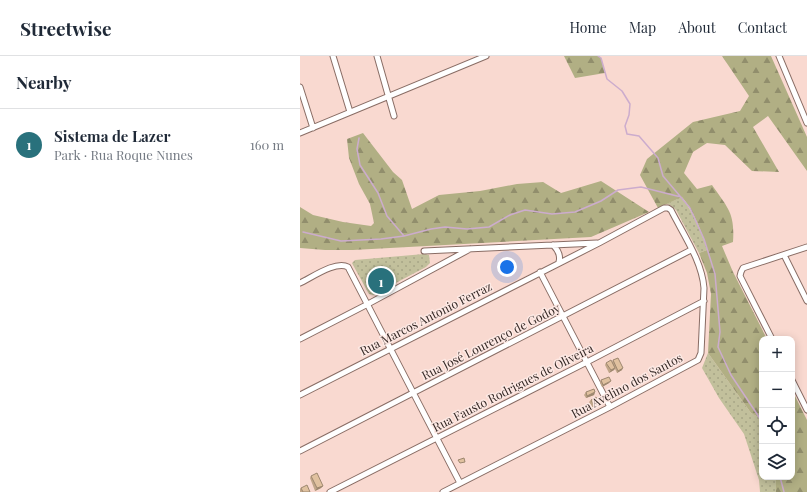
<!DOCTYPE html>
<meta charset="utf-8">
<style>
:root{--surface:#fff;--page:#f2f2f3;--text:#1f2937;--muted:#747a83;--line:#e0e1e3;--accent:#29717c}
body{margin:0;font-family:"Playfair Display",serif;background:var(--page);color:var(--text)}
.controls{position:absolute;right:12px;bottom:12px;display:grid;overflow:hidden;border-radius:8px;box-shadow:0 2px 10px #0003}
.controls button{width:36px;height:36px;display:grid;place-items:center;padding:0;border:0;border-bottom:1px solid var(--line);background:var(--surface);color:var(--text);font:20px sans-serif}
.you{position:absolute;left:207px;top:211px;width:14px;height:14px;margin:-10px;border:3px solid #fff;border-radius:50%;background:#1a73e8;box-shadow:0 0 0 6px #1a73e833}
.badge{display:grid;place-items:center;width:26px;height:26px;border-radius:50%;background:var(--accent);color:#fff;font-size:13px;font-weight:700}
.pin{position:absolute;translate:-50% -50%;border:2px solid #fff;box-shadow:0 1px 4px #0006}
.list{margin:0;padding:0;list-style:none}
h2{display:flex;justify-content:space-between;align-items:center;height:52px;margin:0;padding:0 16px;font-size:17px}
h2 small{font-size:13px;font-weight:400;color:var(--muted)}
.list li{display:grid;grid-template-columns:26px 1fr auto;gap:12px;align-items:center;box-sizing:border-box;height:72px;padding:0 16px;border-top:1px solid var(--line)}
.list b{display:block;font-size:15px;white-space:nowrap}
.list p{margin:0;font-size:13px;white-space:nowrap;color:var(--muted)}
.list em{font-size:13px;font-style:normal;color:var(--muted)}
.icon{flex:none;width:22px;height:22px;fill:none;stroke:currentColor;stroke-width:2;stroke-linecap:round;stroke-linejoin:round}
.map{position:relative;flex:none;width:507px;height:436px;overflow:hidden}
header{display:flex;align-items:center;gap:24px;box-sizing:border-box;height:56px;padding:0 20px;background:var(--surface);border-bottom:1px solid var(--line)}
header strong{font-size:19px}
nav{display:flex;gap:22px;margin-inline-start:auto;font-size:14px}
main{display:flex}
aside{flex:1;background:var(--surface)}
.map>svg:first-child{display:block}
</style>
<header>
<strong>Streetwise</strong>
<nav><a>Home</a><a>Map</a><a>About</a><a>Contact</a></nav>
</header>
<main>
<aside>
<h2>Nearby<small></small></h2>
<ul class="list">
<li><span class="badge">1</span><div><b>Sistema de Lazer</b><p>Park · Rua Roque Nunes</p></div><em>160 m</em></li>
</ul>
</aside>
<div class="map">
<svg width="507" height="436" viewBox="0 0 507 436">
<defs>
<pattern id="green-dots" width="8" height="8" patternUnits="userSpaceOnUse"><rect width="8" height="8" fill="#c2c09c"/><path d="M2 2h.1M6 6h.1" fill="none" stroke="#a7a586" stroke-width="1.8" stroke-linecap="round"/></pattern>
<pattern id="forest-firs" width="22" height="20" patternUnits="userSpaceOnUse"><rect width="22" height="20" fill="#b1af84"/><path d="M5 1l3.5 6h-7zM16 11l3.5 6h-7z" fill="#918e6c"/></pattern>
</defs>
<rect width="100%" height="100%" fill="#f9d9d0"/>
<!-- green -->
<path fill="url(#green-dots)" d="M382,141C393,157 402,176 407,194L399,197L376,154L370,149L366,148Z
M124,198L129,199L130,207L126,211L73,239L69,238L53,209L52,207L55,204Z
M408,297L451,357L462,363V421H476V436H460L459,424L444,378L419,342L402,312Z"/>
<!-- forest -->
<path fill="url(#forest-firs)" d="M264,0H298L301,2L305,17L275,22Z
M422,0H471L507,81V115L468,60L453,71L479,116L452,115L425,89L407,87L393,96L384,117L397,133L412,129C428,152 435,157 433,186L422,190L433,216L467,283H462V363L451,357L408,297L411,238L407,217L399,197L407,194C402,176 394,156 382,141L358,152L340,119L347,103L393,66L440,55L449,40Z
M63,77L93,116L102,124L112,153L139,139L180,135L217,128L243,126L261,137L301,125L349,156L291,181L53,194H25L0,192V151L13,159L43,166L71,170L74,167L70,148L59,128L49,102L47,83Z
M492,334L507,364V436H476V421H492Z"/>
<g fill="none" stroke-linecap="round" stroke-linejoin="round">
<!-- stream -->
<path stroke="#ccaccd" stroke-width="1.5" d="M298,0L301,2L307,23L322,35L330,48L329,59L325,70L327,78L339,80L358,102L363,120L390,152L404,183L415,218L420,276L418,291L431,319L459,361L462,369
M59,82L57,93L60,109L78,137L87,160L104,180
M3,176L41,185L81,183L104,180L131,173L145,171L167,173L189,171L210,159L225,154L252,158L275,156L301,145L318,134L341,131L381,141
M480,421L484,436"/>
<defs>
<path id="minor" d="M33,0L50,56
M77,0L94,60
M479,0L507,67
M0,31L13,72
M0,77L186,0
M253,189C258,194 261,199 259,206
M124,195L297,187
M484,199L507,245
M240,216L310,351
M0,227C11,222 36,204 48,211L160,427
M0,283L68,248L170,193
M472,283L440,220L441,216L443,212L507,191
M492,324L507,354
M0,339L299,187L364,152H368L371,154C383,178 402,205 404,232L401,297L398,304L310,351L143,436
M0,395L391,194
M30,436L287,306L404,245"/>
</defs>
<!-- minor casing -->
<use href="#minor" stroke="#896d65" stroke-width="7"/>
<!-- minor -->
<use href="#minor" stroke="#fff" stroke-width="5"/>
</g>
<!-- wall -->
<path fill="#c1a689" d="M313,304L322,314L317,317L315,313L314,314L309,317L305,309L306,307L312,306Z
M301,324L309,327L302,331L300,327Z
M286,336H295L294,339L286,342L284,339Z
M291,344L299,347L298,350L293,352L289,346Z
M11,420L23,430L21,432L15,435L10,422Z
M1,432L10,436H0V433Z"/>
<!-- shaded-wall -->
<path fill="#9d876f" d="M315,312L314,314L309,317L311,314Z
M323,312L322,314L317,317L318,315Z
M311,325L309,327L302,331L303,329Z
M295,336L294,339L286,342L287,340Z
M23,430L21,432L15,435L17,432Z"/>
<!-- building -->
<path fill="#e0c19f" stroke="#9d876f" d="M318,302L323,312L318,315L313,304Z
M311,304L315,312L311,314L306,307Z
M309,321L311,325L303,329L301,324Z
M294,333L295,336L287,340L286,336Z
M296,341L299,347L294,350L291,344Z
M164,402L165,406L160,407L158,404Z
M17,417L23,430L17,432L11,420Z
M7,429L10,436H3L1,432Z"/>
<g text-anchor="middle" stroke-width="3" stroke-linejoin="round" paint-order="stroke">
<!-- street labels -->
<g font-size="12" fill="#342825" stroke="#fde9e4">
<text transform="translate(126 263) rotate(-27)" y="4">Rua Marcos Antonio Ferraz</text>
<text transform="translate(191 286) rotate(-27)" y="4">Rua José Lourenço de Godoy</text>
<text transform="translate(327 330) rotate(-28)" y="4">Rua Avelino dos Santos</text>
<text transform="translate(213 332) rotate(-27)" y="4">Rua Fausto Rodrigues de Oliveira</text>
</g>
</g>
</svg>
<div class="controls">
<button>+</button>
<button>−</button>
<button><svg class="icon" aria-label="locate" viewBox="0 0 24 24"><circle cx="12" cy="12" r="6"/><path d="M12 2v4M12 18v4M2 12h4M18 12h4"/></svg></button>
<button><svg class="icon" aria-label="layers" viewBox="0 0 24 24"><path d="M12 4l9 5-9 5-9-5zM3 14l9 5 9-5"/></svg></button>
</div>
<div class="you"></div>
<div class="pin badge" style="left:81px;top:225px">1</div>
</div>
</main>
